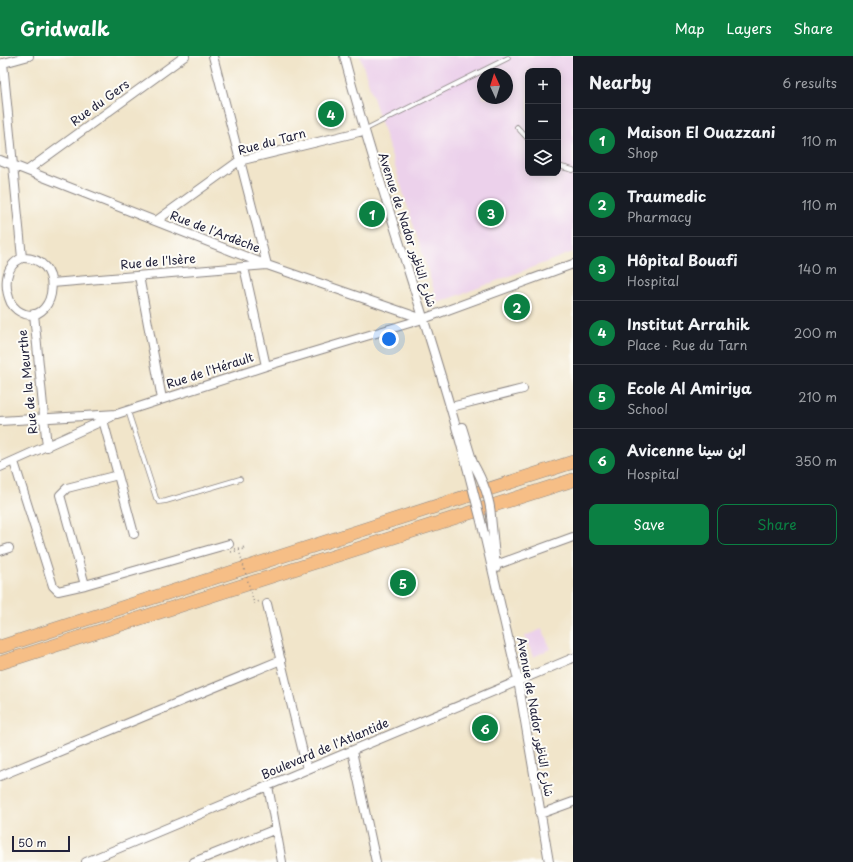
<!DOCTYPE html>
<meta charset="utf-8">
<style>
:root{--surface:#171b24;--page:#20242c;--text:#f1f3f6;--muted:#9ea1a6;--line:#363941;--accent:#0b8043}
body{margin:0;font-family:"Playpen Sans","Playpen Sans Arabic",sans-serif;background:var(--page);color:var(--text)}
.controls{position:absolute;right:12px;top:12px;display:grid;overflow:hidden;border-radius:8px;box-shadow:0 2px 10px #0003}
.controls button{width:36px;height:36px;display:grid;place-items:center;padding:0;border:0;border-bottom:1px solid var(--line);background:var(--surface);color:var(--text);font:20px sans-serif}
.compass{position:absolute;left:477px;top:12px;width:36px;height:36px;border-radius:50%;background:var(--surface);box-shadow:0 2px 10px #0003;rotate:356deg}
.scale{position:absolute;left:12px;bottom:10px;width:58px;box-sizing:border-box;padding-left:4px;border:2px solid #22223b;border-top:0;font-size:11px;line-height:14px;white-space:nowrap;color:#22223b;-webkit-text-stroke:3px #fdfcf7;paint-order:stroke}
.you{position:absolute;left:389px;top:283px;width:14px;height:14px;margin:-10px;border:3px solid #fff;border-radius:50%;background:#1a73e8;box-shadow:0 0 0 6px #1a73e833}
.badge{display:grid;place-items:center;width:26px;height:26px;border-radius:50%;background:var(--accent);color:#fff;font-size:13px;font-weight:700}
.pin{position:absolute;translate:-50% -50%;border:2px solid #fff;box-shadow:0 1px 4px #0006}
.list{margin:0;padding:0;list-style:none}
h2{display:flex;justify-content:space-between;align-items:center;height:52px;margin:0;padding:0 16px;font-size:17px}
h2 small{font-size:13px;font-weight:400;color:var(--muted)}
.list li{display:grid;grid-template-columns:26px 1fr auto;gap:12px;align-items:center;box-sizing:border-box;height:64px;padding:0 16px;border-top:1px solid var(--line)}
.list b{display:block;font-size:15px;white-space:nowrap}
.list p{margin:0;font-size:13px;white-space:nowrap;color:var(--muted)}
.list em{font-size:13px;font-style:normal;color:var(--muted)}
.actions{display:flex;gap:8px;padding:12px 16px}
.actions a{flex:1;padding:9px 0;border:1px solid var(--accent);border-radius:8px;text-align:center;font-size:14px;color:var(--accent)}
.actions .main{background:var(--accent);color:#fff}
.icon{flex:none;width:22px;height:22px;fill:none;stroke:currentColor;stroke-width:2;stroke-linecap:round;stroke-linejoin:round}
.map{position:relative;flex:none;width:573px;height:806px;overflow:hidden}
header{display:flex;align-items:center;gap:24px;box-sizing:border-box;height:56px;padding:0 20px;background:var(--accent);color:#fff}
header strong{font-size:19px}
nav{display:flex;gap:22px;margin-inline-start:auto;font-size:14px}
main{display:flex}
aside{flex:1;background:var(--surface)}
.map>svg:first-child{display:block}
</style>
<header>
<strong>Gridwalk</strong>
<nav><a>Map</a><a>Layers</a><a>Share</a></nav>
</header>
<main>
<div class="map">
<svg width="573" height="806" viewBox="0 0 573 806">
<rect width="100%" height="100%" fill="#fdfcf7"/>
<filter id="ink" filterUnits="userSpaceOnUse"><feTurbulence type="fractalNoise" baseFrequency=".025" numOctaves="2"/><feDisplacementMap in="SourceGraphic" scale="8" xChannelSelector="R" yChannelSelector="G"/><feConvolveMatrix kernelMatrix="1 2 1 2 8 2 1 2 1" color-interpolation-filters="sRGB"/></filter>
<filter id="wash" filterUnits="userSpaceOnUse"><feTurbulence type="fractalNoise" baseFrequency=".012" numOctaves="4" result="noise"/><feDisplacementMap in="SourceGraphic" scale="16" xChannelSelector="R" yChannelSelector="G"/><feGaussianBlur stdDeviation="0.9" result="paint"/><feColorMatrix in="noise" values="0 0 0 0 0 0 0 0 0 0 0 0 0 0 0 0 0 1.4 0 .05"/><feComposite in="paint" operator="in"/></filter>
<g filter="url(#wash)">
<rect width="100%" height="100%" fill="#f1e5ca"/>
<!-- built -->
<path fill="#ecd1eb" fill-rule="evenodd" d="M360,0H573V196L438,247ZM528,15H558V117H528ZM483,18H507V42H483Z
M542,573L551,593L533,601L525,580Z"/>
</g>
<g filter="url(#ink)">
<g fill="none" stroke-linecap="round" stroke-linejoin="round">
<defs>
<path id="service" d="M517,71L528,83
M364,74L508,2
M558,110L573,114
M128,355L156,442L159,446L166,445L240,423"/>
<path id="minor" d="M344,0C380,139 431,273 467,411
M3,7L22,202
M0,8L29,0
M0,104L267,209L423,263
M28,114L185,0
M156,165L239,105L363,75
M22,202C65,200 57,266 25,258C19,256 14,252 11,247C4,231 4,210 22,202Z
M244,211L266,310
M139,220L162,343
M52,227L267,209L213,0
M34,258L47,391
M451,351L523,333
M103,364L134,478
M0,365L117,358L266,310L423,263L573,208
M462,371L473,407
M14,406L53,530L58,535L85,529L229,488
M0,411L111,361
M491,460L496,512
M481,465L518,624L549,806
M0,495L9,492
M496,509L573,481
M85,529L60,439L67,432L118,419
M267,548L307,713
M352,695L376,806
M0,720L281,604
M268,730L282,806
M540,758L573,746
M86,806L573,602
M194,806L276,773"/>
<path id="trunk" d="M0,591L573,406
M0,607L573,424"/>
</defs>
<!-- service casing -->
<use href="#service" stroke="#8a8482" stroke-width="5.5"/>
<!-- minor casing -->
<use href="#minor" stroke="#8a8482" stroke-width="10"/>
<!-- trunk casing -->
<use href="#trunk" stroke="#8a8482" stroke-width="14"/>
<!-- path -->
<path stroke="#8a8482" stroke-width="1.5" stroke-dasharray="1 3" stroke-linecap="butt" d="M235,493L245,491V493
M231,496L245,493
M254,547L260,545"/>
<!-- service -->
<use href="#service" stroke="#fff" stroke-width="4"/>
<!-- minor -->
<use href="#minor" stroke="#fff" stroke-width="8"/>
<!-- trunk -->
<use href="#trunk" stroke="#f6be86" stroke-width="13"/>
<defs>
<path id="minor-bridge" d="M473,407C482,423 490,441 491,460
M467,411L481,465"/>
</defs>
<!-- minor-bridge casing -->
<use href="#minor-bridge" stroke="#8a8482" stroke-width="10" stroke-linecap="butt"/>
<!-- path-bridge -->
<path stroke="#8a8482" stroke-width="1.5" stroke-dasharray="1 3" stroke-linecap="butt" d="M239,494L254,547"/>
<!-- minor-bridge -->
<use href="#minor-bridge" stroke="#fff" stroke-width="8"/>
</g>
</g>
<g text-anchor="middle" stroke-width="4" stroke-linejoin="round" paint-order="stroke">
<!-- street labels -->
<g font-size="12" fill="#22223b" stroke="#fdfcf7">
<text transform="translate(100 47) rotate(-36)" y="4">Rue du Gers</text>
<text transform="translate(272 86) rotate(-15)" y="4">Rue du Tarn</text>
<text transform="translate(407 174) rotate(72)" y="4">Avenue de Nador شارع الناظور</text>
<text transform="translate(215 176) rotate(21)" y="4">Rue de l'Ardèche</text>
<text transform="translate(158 206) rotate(-5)" y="4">Rue de l'Isère</text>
<text transform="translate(210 315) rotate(-18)" y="4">Rue de l'Hérault</text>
<text transform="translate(28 326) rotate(-96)" y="4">Rue de la Meurthe</text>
<text transform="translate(535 661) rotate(80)" y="4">Avenue de Nador شارع الناظور</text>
<text transform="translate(325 693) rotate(-23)" y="4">Boulevard de l'Atlantide</text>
</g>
</g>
</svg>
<div class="controls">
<button>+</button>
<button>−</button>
<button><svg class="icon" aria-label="layers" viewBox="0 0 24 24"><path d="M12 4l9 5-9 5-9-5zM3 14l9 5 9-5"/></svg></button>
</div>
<svg class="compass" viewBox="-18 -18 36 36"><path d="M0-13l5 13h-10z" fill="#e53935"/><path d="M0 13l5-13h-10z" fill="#9ea1a6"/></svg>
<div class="scale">50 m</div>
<div class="you"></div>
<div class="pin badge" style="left:372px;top:158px">1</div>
<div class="pin badge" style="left:517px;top:251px">2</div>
<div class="pin badge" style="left:491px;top:157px">3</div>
<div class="pin badge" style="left:331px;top:58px">4</div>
<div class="pin badge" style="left:403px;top:527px">5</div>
<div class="pin badge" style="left:485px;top:672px">6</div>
</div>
<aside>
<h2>Nearby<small>6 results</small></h2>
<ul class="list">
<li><span class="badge">1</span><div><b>Maison El Ouazzani</b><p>Shop</p></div><em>110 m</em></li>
<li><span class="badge">2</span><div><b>Traumedic</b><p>Pharmacy</p></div><em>110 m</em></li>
<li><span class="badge">3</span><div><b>Hôpital Bouafi</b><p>Hospital</p></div><em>140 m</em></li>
<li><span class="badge">4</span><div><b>Institut Arrahik</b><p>Place · Rue du Tarn</p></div><em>200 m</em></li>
<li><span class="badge">5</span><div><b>Ecole Al Amiriya</b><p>School</p></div><em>210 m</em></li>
<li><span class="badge">6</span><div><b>Avicenne ابن سينا</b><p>Hospital</p></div><em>350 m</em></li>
</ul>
<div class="actions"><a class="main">Save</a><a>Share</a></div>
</aside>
</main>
